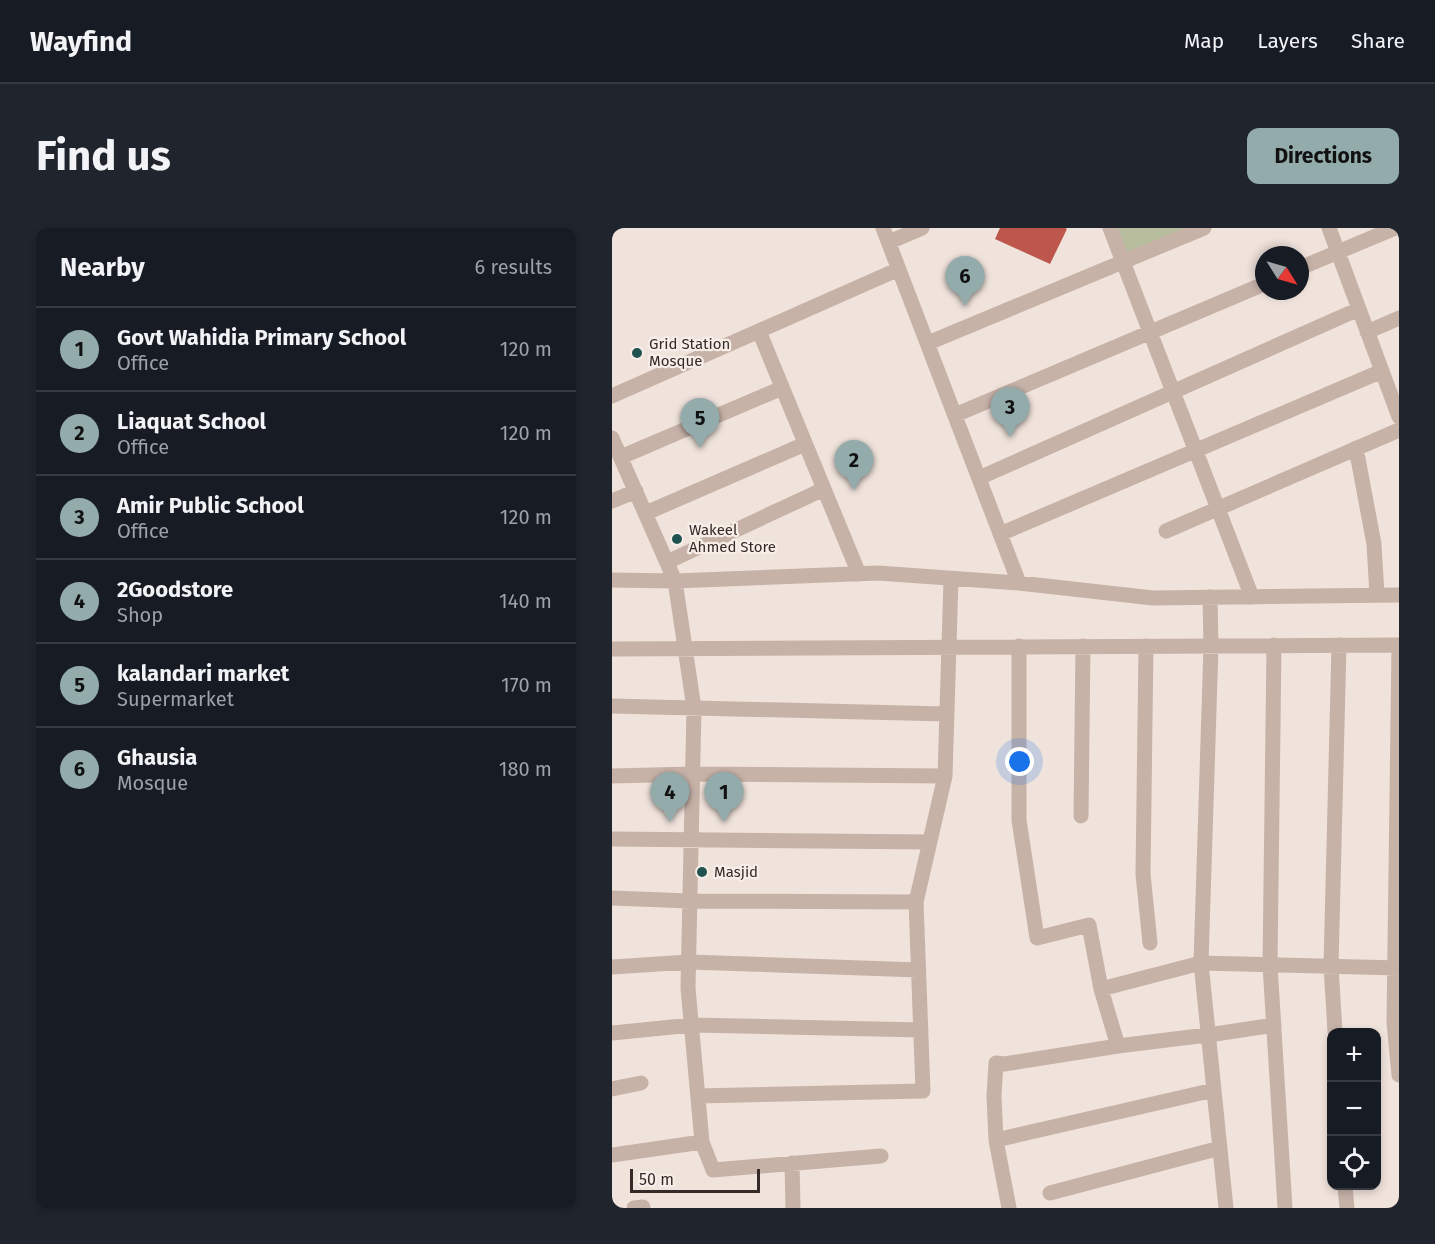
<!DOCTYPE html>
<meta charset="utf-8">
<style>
:root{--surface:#171b24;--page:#20242c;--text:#f1f3f6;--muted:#9ea1a6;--line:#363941;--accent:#93abab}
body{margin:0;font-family:"Fira Sans",sans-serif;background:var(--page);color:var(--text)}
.controls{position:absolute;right:18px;bottom:18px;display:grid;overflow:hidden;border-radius:12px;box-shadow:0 3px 9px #0003}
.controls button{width:54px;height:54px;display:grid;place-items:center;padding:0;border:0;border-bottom:2px solid var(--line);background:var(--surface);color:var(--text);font:30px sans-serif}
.compass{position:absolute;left:643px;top:18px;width:54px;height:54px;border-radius:50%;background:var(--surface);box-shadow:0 3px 9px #0003;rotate:127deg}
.scale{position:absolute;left:18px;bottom:15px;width:130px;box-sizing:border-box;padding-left:6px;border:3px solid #352a28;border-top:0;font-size:16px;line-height:21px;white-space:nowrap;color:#352a28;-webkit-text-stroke:4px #f8eee8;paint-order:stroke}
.you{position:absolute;left:408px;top:534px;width:21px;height:21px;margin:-15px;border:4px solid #fff;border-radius:50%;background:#1a73e8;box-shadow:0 0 0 9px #1a73e833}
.badge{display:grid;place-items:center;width:39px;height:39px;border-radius:50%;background:var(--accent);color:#111;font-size:20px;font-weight:700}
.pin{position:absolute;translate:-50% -50px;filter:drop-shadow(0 2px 3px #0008)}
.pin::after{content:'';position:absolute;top:32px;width:21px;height:18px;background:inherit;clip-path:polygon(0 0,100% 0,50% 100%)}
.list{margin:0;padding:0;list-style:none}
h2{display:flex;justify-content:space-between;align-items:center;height:78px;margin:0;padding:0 24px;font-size:26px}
h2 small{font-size:20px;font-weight:400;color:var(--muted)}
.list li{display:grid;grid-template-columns:39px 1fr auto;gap:18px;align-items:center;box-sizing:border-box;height:84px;padding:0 24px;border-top:2px solid var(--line)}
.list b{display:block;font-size:22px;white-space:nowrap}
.list p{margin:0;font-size:20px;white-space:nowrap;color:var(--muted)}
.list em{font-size:20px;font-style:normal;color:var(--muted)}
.icon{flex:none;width:33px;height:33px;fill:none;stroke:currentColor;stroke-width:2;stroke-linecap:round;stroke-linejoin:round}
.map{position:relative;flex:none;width:787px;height:980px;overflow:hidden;border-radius:12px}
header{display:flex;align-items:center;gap:36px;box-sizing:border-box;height:84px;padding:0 30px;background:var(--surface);border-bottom:2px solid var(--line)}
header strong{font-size:28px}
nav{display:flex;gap:33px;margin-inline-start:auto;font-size:21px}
.intro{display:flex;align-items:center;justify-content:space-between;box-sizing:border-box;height:144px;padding:0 36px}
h1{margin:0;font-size:42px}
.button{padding:15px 27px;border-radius:12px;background:var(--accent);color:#111;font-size:21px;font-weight:700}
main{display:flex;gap:36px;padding:0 36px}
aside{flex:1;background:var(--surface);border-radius:12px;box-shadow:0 3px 9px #0003}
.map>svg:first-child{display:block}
</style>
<header>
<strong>Wayfind</strong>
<nav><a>Map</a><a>Layers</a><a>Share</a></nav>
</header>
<div class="intro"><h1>Find us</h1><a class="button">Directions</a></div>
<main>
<aside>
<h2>Nearby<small>6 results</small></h2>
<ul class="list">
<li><span class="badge">1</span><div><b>Govt Wahidia Primary School</b><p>Office</p></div><em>120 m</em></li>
<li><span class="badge">2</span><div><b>Liaquat School</b><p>Office</p></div><em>120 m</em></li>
<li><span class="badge">3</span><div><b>Amir Public School</b><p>Office</p></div><em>120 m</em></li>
<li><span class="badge">4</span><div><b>2Goodstore</b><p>Shop</p></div><em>140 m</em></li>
<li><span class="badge">5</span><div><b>kalandari market</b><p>Supermarket</p></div><em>170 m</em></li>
<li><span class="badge">6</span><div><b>Ghausia</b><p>Mosque</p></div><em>180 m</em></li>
</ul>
</aside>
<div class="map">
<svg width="787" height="980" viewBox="0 0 787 980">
<rect width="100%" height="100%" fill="#f0e3dc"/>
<!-- green -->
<path fill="#b8be9d" d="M498,0H592L510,34Z"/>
<!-- building -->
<path fill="#bd574c" d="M388,0H453L455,1L438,36L383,11Z"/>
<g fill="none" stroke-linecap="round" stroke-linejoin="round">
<!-- street -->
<path stroke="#c7b2a8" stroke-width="15" d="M271,0L407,355
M498,0L640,369
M717,0L787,189
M277,14L310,0
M688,40L783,0
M147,103L247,346
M755,104L787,90
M316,115L592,0
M0,168L287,41
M343,187L652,56
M0,210L63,353L82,480L76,760L90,914L101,942L269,928
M744,220L762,316L765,367
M9,229L170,160
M367,250L747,81
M0,273L24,263
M34,285L193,216
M554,303L787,202
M388,306L770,143
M55,334L212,261
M0,352L63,353L266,345L407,355L541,370L787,367
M598,369L599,418L589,735L614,980
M662,417L658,737L673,980
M787,417L782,795L787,801
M407,418V592L425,710L477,697L489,761L506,818
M534,418L531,646L538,715
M0,421L787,417
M0,478L334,486
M0,548L81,546L333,548
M469,588L471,418
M0,611L318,614
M0,670L78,673L304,674
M0,739L77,734L307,742
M489,761L589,735L787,740
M782,795L787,847
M723,804L719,738L727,417
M0,805L80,797L309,802
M0,861L29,855
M86,868L311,863L304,674L333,548L339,351
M384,912L602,862
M0,927L90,914
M180,935L181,980
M733,958L735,980
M438,965L608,920
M22,980L31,979
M397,980L384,912L382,868L384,835L392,836L506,818L603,806L662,797"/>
</g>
<!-- markers -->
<g fill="#20534f" stroke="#f8eee8" stroke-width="2">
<circle cx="25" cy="125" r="6"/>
<circle cx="65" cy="311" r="6"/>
<circle cx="90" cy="644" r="6"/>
</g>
<g text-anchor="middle" stroke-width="4.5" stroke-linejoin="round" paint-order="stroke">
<!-- poi labels -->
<g font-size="15" fill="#352a28" stroke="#f8eee8" text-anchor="start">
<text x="37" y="121">Grid Station<tspan x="37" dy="17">Mosque</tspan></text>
<text x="77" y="307">Wakeel<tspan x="77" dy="17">Ahmed Store</tspan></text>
<text x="102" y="649">Masjid</text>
</g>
</g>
</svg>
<div class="controls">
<button>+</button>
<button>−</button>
<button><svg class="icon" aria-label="locate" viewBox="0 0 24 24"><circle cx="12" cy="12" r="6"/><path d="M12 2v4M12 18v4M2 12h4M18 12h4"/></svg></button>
</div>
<svg class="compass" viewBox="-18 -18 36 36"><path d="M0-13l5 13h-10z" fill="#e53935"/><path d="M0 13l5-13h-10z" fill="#9ea1a6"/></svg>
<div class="scale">50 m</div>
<div class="you"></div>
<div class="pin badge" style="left:112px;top:594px">1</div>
<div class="pin badge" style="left:242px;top:262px">2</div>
<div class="pin badge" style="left:398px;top:209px">3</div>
<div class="pin badge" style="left:58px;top:594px">4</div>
<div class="pin badge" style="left:88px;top:220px">5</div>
<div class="pin badge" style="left:353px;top:78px">6</div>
</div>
</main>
